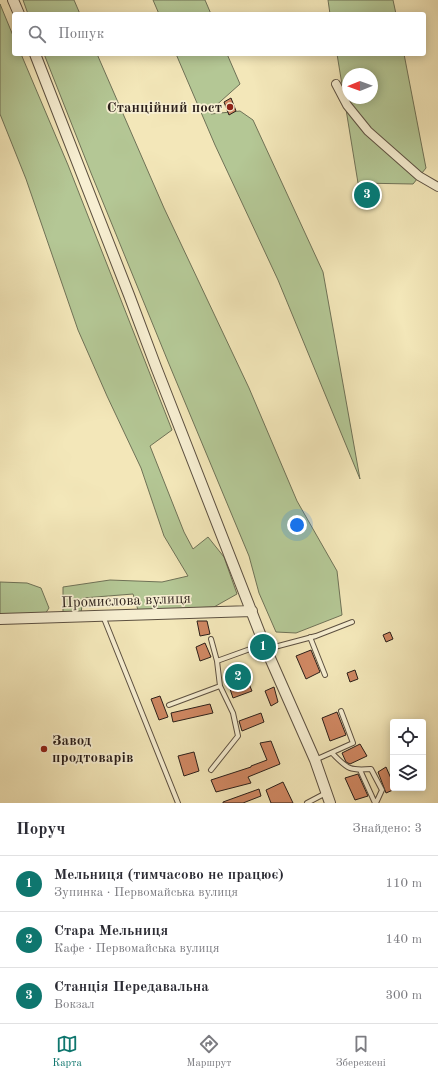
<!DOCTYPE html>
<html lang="uk">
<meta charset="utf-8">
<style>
:root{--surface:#fff;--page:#f2f2f3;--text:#2b2b33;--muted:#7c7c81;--line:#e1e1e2;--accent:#0f766e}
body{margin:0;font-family:"Old Standard TT",serif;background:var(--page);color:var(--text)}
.controls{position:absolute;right:12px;bottom:12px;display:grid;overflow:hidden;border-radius:4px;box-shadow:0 2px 10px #0003}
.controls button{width:36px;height:36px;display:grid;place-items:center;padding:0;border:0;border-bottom:1px solid var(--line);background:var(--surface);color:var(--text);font:20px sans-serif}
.compass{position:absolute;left:342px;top:68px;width:36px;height:36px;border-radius:50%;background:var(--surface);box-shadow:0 2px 10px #0003;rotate:269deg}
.you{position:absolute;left:297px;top:525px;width:14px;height:14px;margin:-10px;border:3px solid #fff;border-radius:50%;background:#1a73e8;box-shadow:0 0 0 6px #1a73e833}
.badge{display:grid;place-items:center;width:26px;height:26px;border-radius:50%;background:var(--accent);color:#fff;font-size:13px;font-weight:700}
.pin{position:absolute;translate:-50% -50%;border:2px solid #fff;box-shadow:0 1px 4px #0006}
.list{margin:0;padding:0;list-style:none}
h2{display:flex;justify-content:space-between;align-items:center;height:52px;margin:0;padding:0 16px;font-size:17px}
h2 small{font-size:13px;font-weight:400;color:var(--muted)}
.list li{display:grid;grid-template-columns:26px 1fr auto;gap:12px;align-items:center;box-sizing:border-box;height:56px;padding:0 16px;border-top:1px solid var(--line)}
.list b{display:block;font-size:15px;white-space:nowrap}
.list p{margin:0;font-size:13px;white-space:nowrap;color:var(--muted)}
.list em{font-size:13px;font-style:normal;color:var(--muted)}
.icon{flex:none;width:22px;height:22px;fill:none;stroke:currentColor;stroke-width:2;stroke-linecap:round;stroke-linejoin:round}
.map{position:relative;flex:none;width:438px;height:803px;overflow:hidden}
.search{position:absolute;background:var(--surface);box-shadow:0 2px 10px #0003;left:12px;right:12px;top:12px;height:44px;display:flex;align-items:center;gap:10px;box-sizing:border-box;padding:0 14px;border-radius:4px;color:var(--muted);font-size:15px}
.sheet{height:220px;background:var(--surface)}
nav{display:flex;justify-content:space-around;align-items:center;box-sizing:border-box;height:56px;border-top:1px solid var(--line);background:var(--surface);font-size:11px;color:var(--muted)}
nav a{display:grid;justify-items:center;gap:2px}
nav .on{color:var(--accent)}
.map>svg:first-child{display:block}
</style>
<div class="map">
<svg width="438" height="803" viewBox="0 0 438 803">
<rect width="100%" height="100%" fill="#f3e7b9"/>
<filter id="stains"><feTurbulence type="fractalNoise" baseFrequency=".005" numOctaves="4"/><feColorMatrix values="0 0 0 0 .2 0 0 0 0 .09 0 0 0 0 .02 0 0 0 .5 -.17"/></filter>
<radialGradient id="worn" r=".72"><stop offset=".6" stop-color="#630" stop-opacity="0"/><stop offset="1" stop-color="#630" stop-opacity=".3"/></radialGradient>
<!-- green -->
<path fill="#b4c795" stroke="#6f7257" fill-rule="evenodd" d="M23,0H74L80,14H28Z
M153,0H205L211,14H159Z
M328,0H393L396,14H330Z
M0,4L14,38V54H21L68,165L172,430L150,446L184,532L193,549L208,537L224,557L237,594L214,607L138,610L133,594L83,598L81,613H63V587L110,580L162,582L188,576L164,536L141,468L107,396L78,330L26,179L0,114Z
M44,54H97L164,208L249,388L297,501L337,571L342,615L296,633L276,632L259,593L249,556L169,364L91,173Z
M176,54H227L240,84L212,109L211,114L240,111L253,120L323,272L360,479L278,280L215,145Z
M337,54H404L426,168L413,184L358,183ZM348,74H372V98H348Z
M0,582L27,583L41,588L49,608L45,614L0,616Z"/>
<!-- building -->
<path fill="#d08863" stroke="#2a1e19" d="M231,98L236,111L229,115L224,102Z
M372,185L374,203L363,206L360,187Z
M197,621H207L210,634L200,636Z
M390,632L393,639L386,642L383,635Z
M205,643L211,657L200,661L196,647Z
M311,650L320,672L306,679L296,656Z
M355,670L358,679L350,682L347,673Z
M244,672L252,691L233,698L230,689L233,688L229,676Z
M274,687L278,702L271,706L265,691Z
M160,696L168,717L159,720L151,699Z
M210,704L213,713L173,722L171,713Z
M337,712L346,735L330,741L322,718Z
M261,713L264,722L242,731L239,721Z
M271,741L280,764L248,777L251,783L216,792L211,780L251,767V766L267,760L260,743Z
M360,744L367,756L350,764L346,762L342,753Z
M194,752L199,771L184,776L178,756Z
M386,767L393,783V790L386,793L378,772Z
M358,774L368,796L355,800L345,778Z
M283,782L293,803H271L266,790Z
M259,789L261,796L243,803H223V802Z"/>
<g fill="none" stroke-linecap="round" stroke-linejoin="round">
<defs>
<path id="service" d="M103,616L178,803
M310,637L325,675
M211,639L217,661
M267,649L316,636L352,622
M169,705L220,686
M332,753C347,768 348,771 371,769L382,790L376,803
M315,760L353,743L341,711
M211,770L238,736L233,713L220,686L217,661L264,644
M360,770L375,803
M307,803L326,793"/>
<path id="minor" d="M336,84L347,105L368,131L419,176L438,187"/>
<path id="tertiary" d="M13,0L19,14
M35,54L129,295L156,367L266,649L315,760L330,803
M0,619L252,611"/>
</defs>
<!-- service casing -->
<use href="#service" stroke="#5c5041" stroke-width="6"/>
<!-- minor casing -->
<use href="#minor" stroke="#5c5041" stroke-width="10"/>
<!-- tertiary casing -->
<use href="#tertiary" stroke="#5c5041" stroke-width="12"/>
<!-- service -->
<use href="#service" stroke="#f7efd2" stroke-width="4"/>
<!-- minor -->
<use href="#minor" stroke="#f7efd2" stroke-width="8"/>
<!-- tertiary -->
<use href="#tertiary" stroke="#f7efd2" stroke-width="10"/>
</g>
<!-- markers -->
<g fill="#8f2418" stroke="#f7efd2" stroke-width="1.5">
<circle cx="230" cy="107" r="4"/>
<circle cx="44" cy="749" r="4"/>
</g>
<g text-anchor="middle" stroke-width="3.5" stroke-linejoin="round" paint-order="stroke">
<!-- poi labels -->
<g font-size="15" font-weight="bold" fill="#2a1e19" stroke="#f7efd2" text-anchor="end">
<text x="222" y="112">Станційний пост</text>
<text x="52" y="745" text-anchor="start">Завод<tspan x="52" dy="17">продтоварів</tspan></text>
</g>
<!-- street labels -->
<g font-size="15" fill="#2a1e19" stroke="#f7efd2">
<text transform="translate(126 600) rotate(-2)" y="5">Промислова вулиця</text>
</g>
</g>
<rect width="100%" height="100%" filter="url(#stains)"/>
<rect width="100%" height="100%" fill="url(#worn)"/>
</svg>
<div class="controls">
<button><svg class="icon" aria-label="locate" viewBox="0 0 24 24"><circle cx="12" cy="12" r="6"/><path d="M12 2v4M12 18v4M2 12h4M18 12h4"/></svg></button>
<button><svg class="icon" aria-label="layers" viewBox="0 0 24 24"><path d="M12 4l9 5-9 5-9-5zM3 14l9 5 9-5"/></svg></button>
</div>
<svg class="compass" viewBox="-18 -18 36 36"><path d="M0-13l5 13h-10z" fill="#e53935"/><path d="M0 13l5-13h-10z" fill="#7c7c81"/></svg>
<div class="you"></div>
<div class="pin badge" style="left:263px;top:647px">1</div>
<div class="pin badge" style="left:238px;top:677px">2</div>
<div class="pin badge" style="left:367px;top:195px">3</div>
<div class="search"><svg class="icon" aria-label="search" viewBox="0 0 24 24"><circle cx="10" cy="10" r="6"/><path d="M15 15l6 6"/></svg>Пошук</div>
</div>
<section class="sheet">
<h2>Поруч<small>Знайдено: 3</small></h2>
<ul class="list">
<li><span class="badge">1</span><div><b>Мельниця (тимчасово не працює)</b><p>Зупинка · Первомайська вулиця</p></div><em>110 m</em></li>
<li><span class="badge">2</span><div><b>Стара Мельниця</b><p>Кафе · Первомайська вулиця</p></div><em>140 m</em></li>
<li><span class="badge">3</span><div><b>Станція Передавальна</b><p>Вокзал</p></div><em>300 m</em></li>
</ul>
</section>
<nav>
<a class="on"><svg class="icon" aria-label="map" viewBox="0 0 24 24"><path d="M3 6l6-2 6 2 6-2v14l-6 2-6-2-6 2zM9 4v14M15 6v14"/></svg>Карта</a>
<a><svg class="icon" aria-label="directions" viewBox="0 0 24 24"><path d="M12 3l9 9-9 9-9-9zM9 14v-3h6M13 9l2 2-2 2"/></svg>Маршрут</a>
<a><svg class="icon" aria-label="saved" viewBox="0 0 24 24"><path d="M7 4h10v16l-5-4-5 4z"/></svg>Збережені</a>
</nav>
